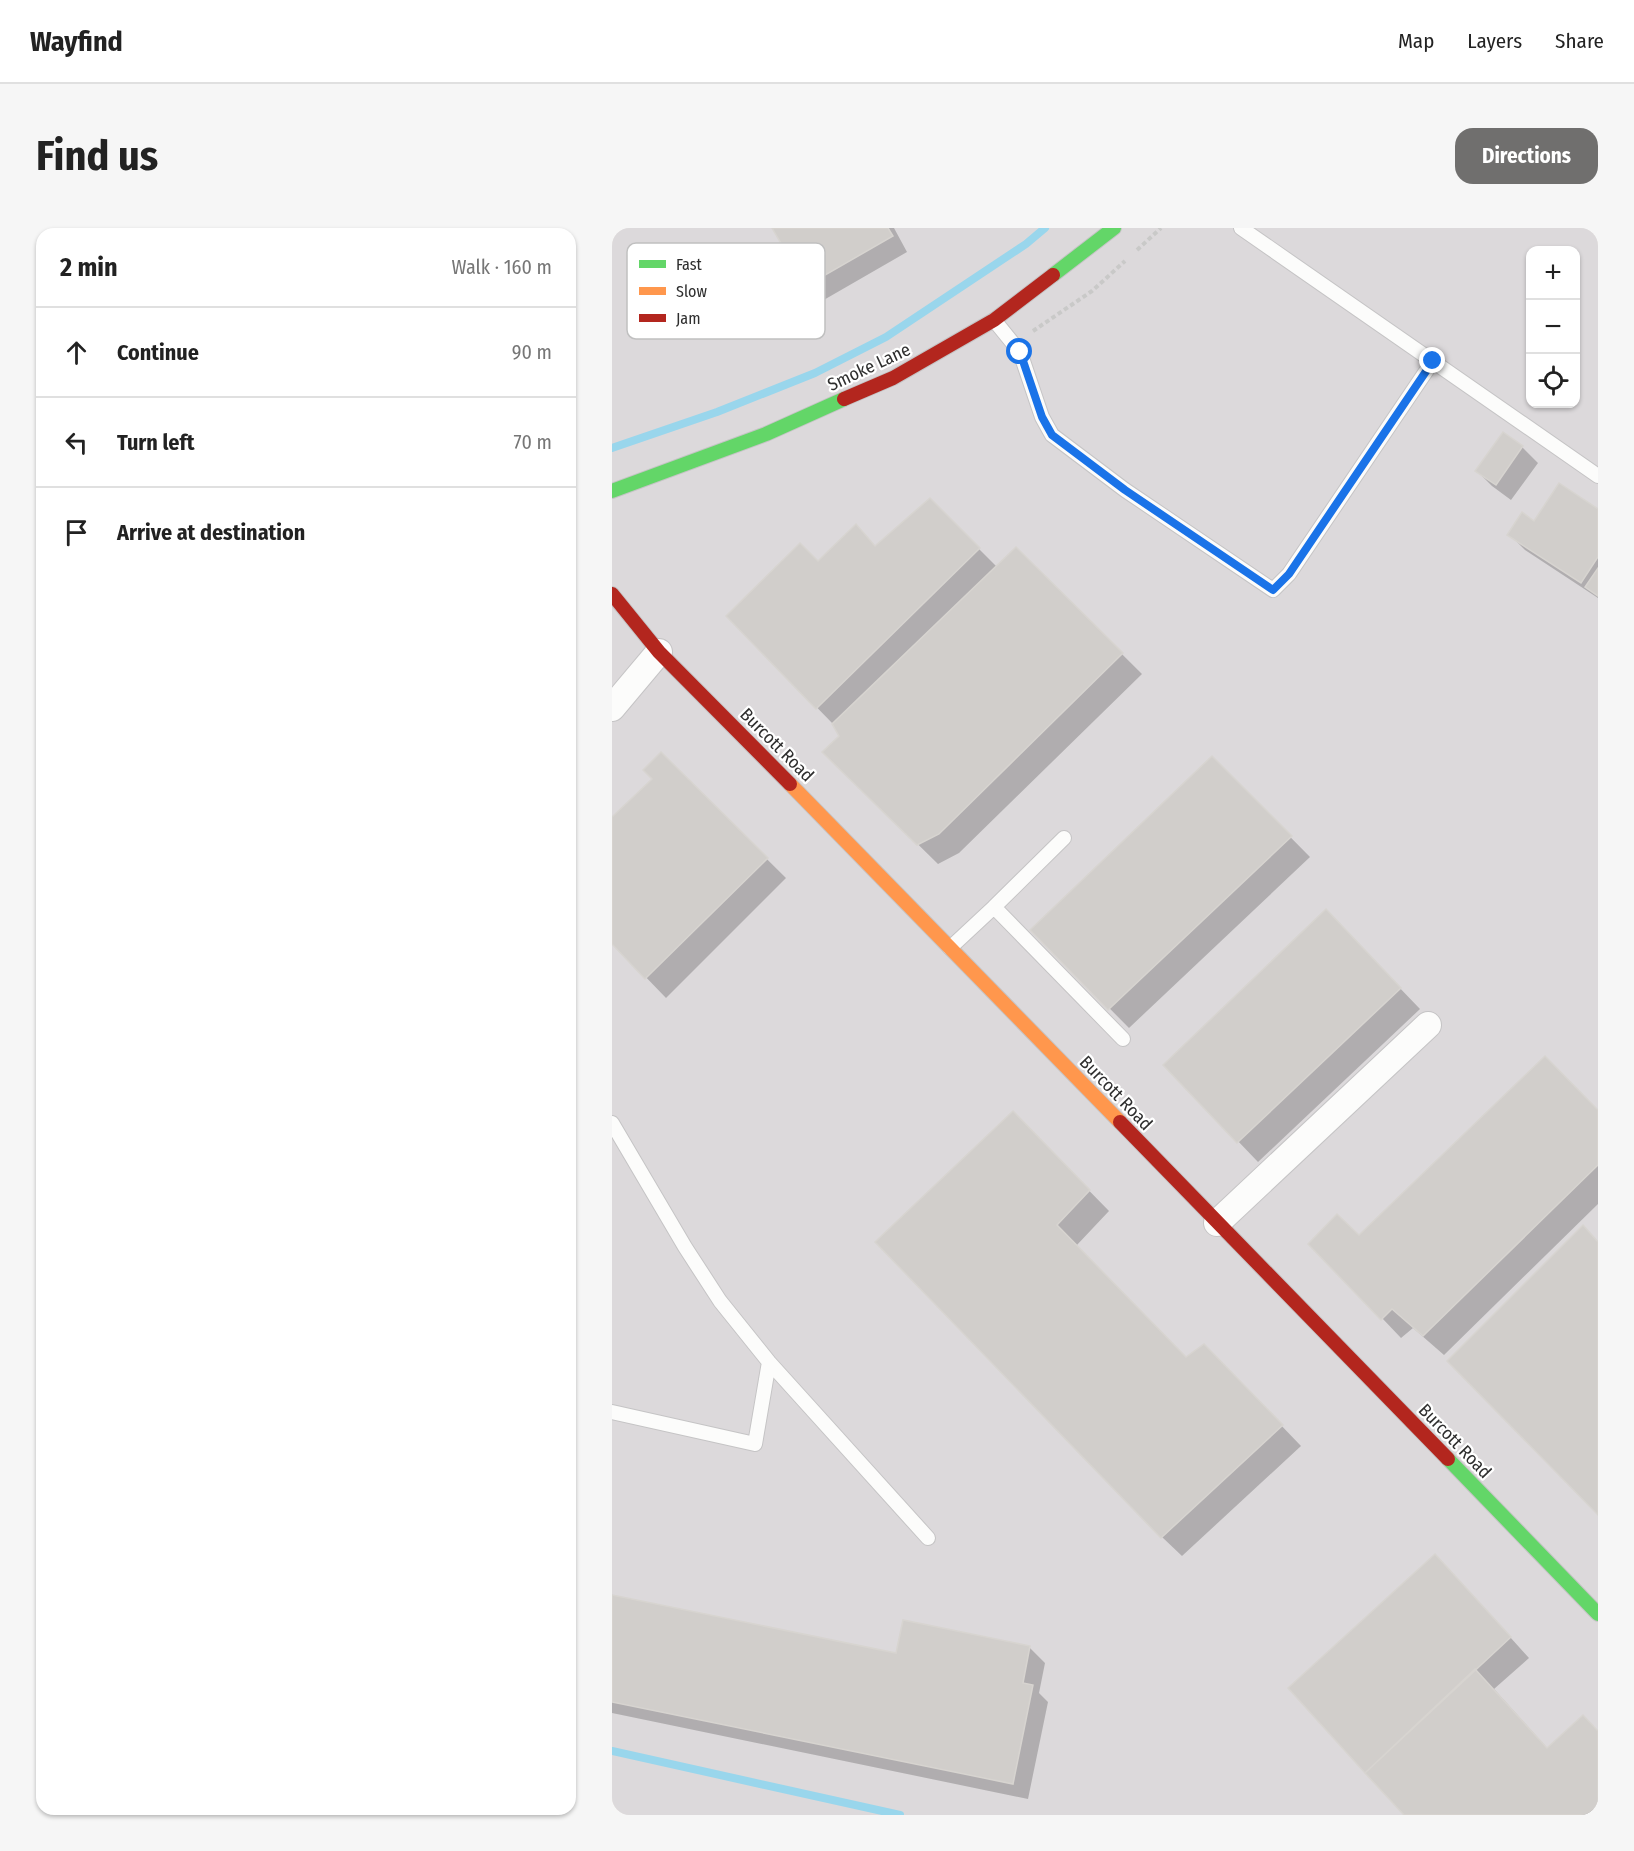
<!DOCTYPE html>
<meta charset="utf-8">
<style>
:root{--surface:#fff;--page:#f6f6f6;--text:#222;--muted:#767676;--line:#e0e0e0;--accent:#706f6e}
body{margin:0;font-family:"Fira Sans Condensed",sans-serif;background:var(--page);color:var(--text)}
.controls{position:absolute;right:18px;top:18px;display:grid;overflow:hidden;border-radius:12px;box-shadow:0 2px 4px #0004}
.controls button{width:54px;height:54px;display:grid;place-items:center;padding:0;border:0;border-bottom:2px solid var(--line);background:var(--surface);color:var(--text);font:30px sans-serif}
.stop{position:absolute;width:18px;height:18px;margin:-14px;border:4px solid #1a73e8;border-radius:50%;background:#fff}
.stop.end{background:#1a73e8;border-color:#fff;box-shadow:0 2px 6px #0008}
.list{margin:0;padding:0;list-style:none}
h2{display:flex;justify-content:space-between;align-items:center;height:78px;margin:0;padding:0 24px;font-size:26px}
h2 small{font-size:20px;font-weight:400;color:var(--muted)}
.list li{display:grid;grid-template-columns:39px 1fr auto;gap:18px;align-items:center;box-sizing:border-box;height:90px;padding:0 24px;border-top:2px solid var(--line)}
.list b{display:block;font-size:22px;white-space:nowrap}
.list em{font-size:20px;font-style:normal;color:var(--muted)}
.icon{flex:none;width:33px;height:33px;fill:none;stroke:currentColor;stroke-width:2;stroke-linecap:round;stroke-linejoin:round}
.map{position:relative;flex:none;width:986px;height:1587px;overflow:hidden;border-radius:18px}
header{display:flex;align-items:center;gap:36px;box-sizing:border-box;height:84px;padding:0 30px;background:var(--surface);border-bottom:2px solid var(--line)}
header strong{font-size:28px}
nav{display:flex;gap:33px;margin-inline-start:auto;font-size:21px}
.intro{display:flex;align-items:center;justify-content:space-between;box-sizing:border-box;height:144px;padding:0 36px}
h1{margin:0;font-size:42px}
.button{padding:15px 27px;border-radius:18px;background:var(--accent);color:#fff;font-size:21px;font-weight:700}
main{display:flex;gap:36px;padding:0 36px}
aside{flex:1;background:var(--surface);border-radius:18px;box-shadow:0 2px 4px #0004}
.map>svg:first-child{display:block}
</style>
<header>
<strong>Wayfind</strong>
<nav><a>Map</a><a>Layers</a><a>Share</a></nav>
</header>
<div class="intro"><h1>Find us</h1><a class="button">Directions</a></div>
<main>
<aside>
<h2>2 min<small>Walk · 160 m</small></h2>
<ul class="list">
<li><svg class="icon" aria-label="ahead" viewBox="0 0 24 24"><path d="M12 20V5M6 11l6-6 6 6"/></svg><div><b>Continue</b></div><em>90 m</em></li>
<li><svg class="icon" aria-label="left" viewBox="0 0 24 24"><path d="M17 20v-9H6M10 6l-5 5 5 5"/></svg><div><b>Turn left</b></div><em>70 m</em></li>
<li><svg class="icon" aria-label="arrive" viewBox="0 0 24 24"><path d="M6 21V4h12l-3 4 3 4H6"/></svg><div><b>Arrive at destination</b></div></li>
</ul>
</aside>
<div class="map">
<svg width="986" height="1587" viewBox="0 0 986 1587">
<rect width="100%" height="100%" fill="#ece8e4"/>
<!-- industrial -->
<path fill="#dcd9db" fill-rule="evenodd" d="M0,0H986V1587H0ZM918,22H963V176H918Z"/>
<!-- shadow -->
<path fill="#0003" d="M162,0H282L295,24L210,73L195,57Z
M892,206L910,219L926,235L899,272L880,258L865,243Z
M318,272L385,339L404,321L530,446L347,625L326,636L212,524L229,509L221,496L116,388L205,335L244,298L264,319Z
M986,282V370L913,322L897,306L923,295Z
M49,526L174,650L54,770L0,714V591L43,551Z
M600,530L698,629L517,800L420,702Z
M733,703L808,781L646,934L553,837Z
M986,884V976L832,1127L801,1100L789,1110L770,1090L747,1009Z
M401,885L497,983L464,1018L574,1131L612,1138L689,1218L570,1328L550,1309Z
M843,1348L917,1430L882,1461L936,1521L986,1587H794Z
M0,1369L285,1427L418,1420L433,1435L427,1465L436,1474L416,1571L0,1485Z"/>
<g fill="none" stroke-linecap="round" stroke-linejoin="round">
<!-- stream -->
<path stroke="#99d6ec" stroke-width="8" d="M0,220L105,184L203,145L274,109L414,16L433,0
M0,1523L288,1587"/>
</g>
<!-- building -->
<path fill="#d1cecb" stroke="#d7d4d0" stroke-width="1.5" d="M160,0H276L281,8L194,58Z
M891,204L911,218L884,257L863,243Z
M947,255L986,281V329L969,355L895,307L910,284L922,293Z
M318,270L368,320L204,481L114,388L188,315L206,333L244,296L263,318Z
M404,319L511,425L327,606L305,617L210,524L227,508L220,496Z
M986,340V368L973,359Z
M49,524L156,630L33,751L0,716V589L40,551L31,542Z
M600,528L680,608L496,782L418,702Z
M714,681L789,760L625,915L551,837Z
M933,828L986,882V937L811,1108L780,1081L769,1092L696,1016L725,986L747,1007Z
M401,883L478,962L445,997L574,1129L592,1116L671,1197L549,1310L263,1014Z
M971,997L986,1014V1287L835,1133Z
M823,1326L899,1409L753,1545L676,1460Z
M0,1367L284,1425L291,1392L418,1418L411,1455L421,1457L401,1556L0,1474Z
M863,1441L935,1520L971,1487L986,1503V1587H792L753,1545Z"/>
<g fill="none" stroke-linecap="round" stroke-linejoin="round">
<defs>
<path id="lane" d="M629,0L986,248
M382,92L408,124L430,189L440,207L513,262L661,362L677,346L821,133
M382,679L452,610
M338,720L382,679L511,811
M0,895L73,1019L108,1073L157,1134L316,1310
M0,1184L143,1216L157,1134"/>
<path id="street" d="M0,480L47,424
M605,995L816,797"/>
<path id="fast" d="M441,47L502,0
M0,263L154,206L232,171
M836,1231L986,1386"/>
<path id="slow" d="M178,556L508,894"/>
<path id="jam" d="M232,171L281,150L382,92L441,47
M0,366L47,424L178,556
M508,894L836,1231"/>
</defs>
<!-- lane casing -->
<use href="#lane" stroke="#c5c4c5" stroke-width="16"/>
<!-- street casing -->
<use href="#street" stroke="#c5c4c5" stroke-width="28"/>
<!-- fast casing -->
<use href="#fast" stroke="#c5c4c5" stroke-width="16"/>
<!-- slow casing -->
<use href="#slow" stroke="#c5c4c5" stroke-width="16"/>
<!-- jam casing -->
<use href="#jam" stroke="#c5c4c5" stroke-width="16"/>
<!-- path -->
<path stroke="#c9c9c8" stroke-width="4" stroke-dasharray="4.5 3" stroke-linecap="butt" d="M525,22L549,0
M421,103L480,63L513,33"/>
<!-- lane -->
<use href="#lane" stroke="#fcfcfb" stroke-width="14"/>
<!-- street -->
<use href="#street" stroke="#fcfcfb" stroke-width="26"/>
<!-- fast -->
<use href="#fast" stroke="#63d668" stroke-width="14"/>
<!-- slow -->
<use href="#slow" stroke="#ff974d" stroke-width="14"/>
<!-- jam -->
<use href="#jam" stroke="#b3261e" stroke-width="14"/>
</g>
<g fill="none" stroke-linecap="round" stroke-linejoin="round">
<!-- route -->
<path stroke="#1a73e8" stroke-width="8" d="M408,124L430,189L440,207L513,262L661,362L677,346L821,133"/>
</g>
<g text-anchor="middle" stroke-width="4.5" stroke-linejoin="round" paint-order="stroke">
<!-- street labels -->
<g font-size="18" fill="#2e2e2e" stroke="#fff">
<text transform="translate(257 139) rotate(-25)" y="6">Smoke Lane</text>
<text transform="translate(165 517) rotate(45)" y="6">Burcott Road</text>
<text transform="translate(504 865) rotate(46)" y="6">Burcott Road</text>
<text transform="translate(843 1213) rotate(46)" y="6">Burcott Road</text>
</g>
</g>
<!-- legend -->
<rect x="15" y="15" width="198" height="96" rx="9" fill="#fff" stroke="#c0c0c0" stroke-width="1.5"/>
<rect x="27" y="32" width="27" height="8" fill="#63d668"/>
<rect x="27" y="59" width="27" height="8" fill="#ff974d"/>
<rect x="27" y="86" width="27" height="8" fill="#b3261e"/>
<g font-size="16" fill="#2e2e2e">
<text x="64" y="42">Fast</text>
<text x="64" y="69">Slow</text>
<text x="64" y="96">Jam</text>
</g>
</svg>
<div class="controls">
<button>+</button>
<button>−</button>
<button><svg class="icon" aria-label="locate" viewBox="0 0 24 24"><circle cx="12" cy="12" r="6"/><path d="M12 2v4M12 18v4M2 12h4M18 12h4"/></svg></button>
</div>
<div class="stop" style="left:408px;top:124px"></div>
<div class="stop end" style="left:821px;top:133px"></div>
</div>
</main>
